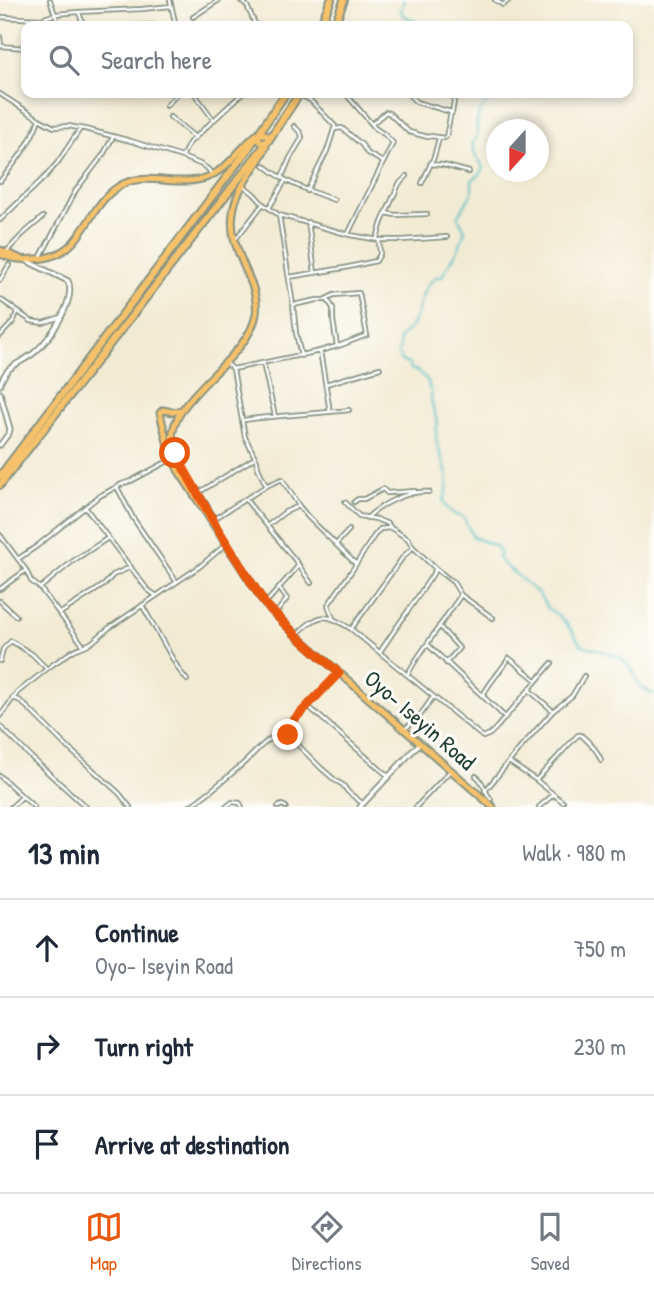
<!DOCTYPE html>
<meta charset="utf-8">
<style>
:root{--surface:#fff;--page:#f6f6f7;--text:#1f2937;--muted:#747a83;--line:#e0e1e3;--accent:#ea580c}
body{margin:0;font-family:"Patrick Hand",sans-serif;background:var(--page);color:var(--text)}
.compass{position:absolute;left:486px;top:119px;width:63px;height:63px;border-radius:50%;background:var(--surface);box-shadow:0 4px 10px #0003;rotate:201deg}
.stop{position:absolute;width:21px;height:21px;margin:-16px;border:5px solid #ea580c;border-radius:50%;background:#fff}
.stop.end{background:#ea580c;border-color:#fff;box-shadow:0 2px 7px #0008}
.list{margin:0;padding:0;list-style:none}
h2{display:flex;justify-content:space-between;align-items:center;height:91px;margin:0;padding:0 28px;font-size:30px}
h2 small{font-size:23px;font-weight:400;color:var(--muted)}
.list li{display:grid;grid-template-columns:46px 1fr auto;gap:21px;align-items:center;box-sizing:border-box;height:98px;padding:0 28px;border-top:2px solid var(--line)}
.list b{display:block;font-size:26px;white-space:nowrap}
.list p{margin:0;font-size:23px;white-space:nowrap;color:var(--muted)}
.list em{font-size:23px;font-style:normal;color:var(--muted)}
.icon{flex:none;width:38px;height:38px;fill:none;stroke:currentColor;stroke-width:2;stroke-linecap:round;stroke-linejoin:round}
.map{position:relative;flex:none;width:654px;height:807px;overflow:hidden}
.search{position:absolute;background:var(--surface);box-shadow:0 4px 10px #0003;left:21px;right:21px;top:21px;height:77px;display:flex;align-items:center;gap:18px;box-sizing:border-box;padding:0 24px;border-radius:14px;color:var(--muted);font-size:26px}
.sheet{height:385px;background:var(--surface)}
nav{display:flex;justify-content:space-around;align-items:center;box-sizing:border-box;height:98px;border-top:2px solid var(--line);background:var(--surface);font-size:19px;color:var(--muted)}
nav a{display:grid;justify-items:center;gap:4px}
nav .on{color:var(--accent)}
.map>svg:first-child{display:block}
</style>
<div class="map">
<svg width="654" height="807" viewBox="0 0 654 807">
<rect width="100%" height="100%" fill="#fdfcf7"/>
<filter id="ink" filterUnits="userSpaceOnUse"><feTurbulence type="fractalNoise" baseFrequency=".0143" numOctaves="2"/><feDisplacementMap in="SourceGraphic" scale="14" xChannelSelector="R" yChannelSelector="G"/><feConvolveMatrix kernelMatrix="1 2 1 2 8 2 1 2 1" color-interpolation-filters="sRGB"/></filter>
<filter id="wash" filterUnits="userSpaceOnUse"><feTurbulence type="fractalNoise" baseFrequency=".00686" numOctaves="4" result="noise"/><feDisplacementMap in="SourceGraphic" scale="28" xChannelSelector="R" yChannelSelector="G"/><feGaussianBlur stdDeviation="1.57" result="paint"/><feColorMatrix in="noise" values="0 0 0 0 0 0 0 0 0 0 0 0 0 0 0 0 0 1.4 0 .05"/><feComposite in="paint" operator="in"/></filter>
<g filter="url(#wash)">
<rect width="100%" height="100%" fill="#f2ebd4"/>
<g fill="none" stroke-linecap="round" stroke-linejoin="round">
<!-- stream -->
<path stroke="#4ebcc4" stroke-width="2" d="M404,0L401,11L403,15L423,25L431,23L440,26
M499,93L498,95C487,99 479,110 477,122C476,132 480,136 472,143L476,157L482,164L483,170L479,175L472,180V193L458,217L465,231L458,250L442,276C422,278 421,307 414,322C410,329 404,334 399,339L400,348L398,353L401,361L411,365L410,368L414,371L417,370L429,382L428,385L432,393L431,399L433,408L438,424C428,449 459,470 443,501C447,510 454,515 463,517L473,537L497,547L500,554L498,557L501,562L539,594L547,608L558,615L573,632L580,644L620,657L633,671L640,687L654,694"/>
</g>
</g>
<g filter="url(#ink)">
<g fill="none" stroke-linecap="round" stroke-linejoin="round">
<defs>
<path id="minor" d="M50,0L59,26
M170,0L176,26
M240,0L247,6L256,26
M495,0L503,5L509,0
M79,13L84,26
M0,17L41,19L56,14L78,12L142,9L171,6
M193,17L219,0
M126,26L153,25
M0,37L1,46
M0,46L26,48
M194,93L213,119
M345,93L375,128L384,134L393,143L348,234
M0,94L39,119C32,142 15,163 0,181
M302,96L310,100L335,126L327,151L307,191
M166,106L178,93
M452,113L455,95L453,93
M170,117L195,137
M39,119L54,127L68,126L85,129L131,141L182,157L200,164L208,169L212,175
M372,124L386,112L389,113L409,132L428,137L431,136L444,138L446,137L451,112L416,102L407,93
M334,129L342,128L362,145L367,153L383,162
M182,157L189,143L243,93
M430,164L443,165L469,172
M264,165C288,185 306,189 334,200
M282,177L290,158L302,138L301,133L294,126
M422,183L434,157L439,138
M244,186L254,194L263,204L279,215L350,235L379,240H402L447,237
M269,208L285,181
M386,213L395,215L427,214
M279,215L293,305L296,333L301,356
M0,220L46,176L58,162L80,129
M308,222L315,273
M377,238L382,222L399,184L407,176
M235,240L263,204
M7,251L22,235L43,217
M41,256L76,190L103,155L113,137
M289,277L344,268L376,261L380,254L379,240
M0,280L9,265
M0,299L31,321L43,323L61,317
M327,299L333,308V320L337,346
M0,336L13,322L17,313
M320,351L330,412
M225,362L233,369L245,437L257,461L258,468L266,485
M263,363L275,416
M233,369L320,351L341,345L367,335L359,293L334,295L324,300H317L293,305
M326,384L380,368
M244,420C279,415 314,414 349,410
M117,487L133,518L176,581
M198,493L253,459
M246,500L295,560L311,583
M345,502L359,516L376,519L388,524L391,528L408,539L413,547L436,569L453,582L461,595L493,618
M354,502L358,499H364L383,489L387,493L415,491
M85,507L147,589L155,595
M367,518C381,504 409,490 429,492
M214,519L266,486L282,479L299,506L308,517L356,564
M267,526L285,512L299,506
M0,535L26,570L31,581L40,588L83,645
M337,543L349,530
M18,559L37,546L98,497L122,484L131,481L172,459
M40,588L73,561L108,538
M0,589L26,570
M0,601L16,616
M265,604L299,565
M142,605L179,670L187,680
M276,613L287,599L279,588
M59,614L104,585L113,575L131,567
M333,618L328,605L351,572L374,536L380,529L390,528
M439,626L459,648L446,663
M352,628L403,557L413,547
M296,635C320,613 324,612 351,629L483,737L490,734L497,727L552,663
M427,644L505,717
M380,652C398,624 418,598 436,569
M0,661L3,649L11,641L32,654L47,669
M407,675L416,660L461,595
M529,690L553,711
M483,695C491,680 500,672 509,658L536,680
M12,698L19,700L28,708L65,745L119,793L130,807
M309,707L388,776
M0,716L18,692L52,665L74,650L91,643L109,628L199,567L224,546
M0,726L32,758L86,807
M406,728L419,717L433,697
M287,731L288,735L321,768L336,781L343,785L348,792L362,803
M509,762L536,780L563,802
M0,776L34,807
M476,776C484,781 484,792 491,799
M536,780C551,765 563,750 578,735H581C588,741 598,751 601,760
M485,791L522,746L553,711L572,696L584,676
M11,807L22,797
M189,807C206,795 222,782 238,768C255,754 264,738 287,731L288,727L339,673
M226,807L232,802L240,803L242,807
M278,807L282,805L286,807
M416,807L451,770
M539,807L553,795"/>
<path id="tertiary" d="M0,385C7,363 20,365 35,352C49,340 77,300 68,281L27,261
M0,393L10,429L9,433L0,445
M360,807L420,743"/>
<path id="primary" d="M258.5 138a4.5 4.5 0 1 1 9 0a4.5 4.5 0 1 1-9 0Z
M0,250L19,258
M0,254C13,260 23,260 37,259C87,256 85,203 123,184C148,172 180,188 208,177C229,168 239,149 256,135L263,134
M182,410L173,412L163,410L160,413L169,450L178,470L265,604L296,635L493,807
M211,515C200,494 177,470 173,446C163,399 249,361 256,314C261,279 224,251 234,207C239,184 257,167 266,147"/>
<path id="motorway" d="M320,26L331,0
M334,26L344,0
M0,476L248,149L286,93
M0,485L268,141L300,93"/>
</defs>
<!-- minor casing -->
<use href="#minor" stroke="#889484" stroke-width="6"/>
<!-- tertiary casing -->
<use href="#tertiary" stroke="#889484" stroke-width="7"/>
<!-- primary casing -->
<use href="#primary" stroke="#889484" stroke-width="9"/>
<!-- motorway casing -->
<use href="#motorway" stroke="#889484" stroke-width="10"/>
<!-- minor -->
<use href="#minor" stroke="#fff" stroke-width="2.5"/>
<!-- tertiary -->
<use href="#tertiary" stroke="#fff" stroke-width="3.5"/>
<!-- primary -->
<use href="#primary" stroke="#f5c16b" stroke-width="5"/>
<!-- motorway -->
<use href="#motorway" stroke="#f5c16b" stroke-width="6"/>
</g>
</g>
<g fill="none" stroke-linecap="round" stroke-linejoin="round" filter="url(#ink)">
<!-- route -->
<path stroke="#ea580c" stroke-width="9" d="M175,453L219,531L265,604L296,635L339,673L288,726L287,731L288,735"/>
</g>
<g text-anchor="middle" stroke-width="6" stroke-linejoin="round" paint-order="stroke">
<!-- street labels -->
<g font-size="23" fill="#1f3d34" stroke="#fdfcf7">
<text transform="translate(420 720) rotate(41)" y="8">Oyo- Iseyin Road</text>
</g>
</g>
</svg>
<svg class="compass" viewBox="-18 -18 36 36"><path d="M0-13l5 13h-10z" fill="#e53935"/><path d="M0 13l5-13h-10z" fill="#747a83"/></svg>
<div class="stop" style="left:175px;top:453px"></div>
<div class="stop end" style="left:288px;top:735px"></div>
<div class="search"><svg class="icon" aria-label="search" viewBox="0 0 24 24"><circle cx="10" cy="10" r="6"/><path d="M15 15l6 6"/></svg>Search here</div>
</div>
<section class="sheet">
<h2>13 min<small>Walk · 980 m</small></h2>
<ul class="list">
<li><svg class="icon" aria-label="ahead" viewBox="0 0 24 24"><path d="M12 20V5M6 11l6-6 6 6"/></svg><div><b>Continue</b><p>Oyo- Iseyin Road</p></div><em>750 m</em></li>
<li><svg class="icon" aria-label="right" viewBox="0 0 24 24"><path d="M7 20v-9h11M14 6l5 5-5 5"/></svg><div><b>Turn right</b></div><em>230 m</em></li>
<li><svg class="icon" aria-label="arrive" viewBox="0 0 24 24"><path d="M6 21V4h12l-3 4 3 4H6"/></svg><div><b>Arrive at destination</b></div></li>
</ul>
</section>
<nav>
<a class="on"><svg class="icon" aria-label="map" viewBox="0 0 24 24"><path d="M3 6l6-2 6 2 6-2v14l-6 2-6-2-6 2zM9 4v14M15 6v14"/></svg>Map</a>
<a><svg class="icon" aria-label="directions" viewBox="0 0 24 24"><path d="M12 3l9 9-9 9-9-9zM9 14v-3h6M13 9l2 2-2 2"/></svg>Directions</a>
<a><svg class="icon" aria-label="saved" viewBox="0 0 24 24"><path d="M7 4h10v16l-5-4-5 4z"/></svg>Saved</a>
</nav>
